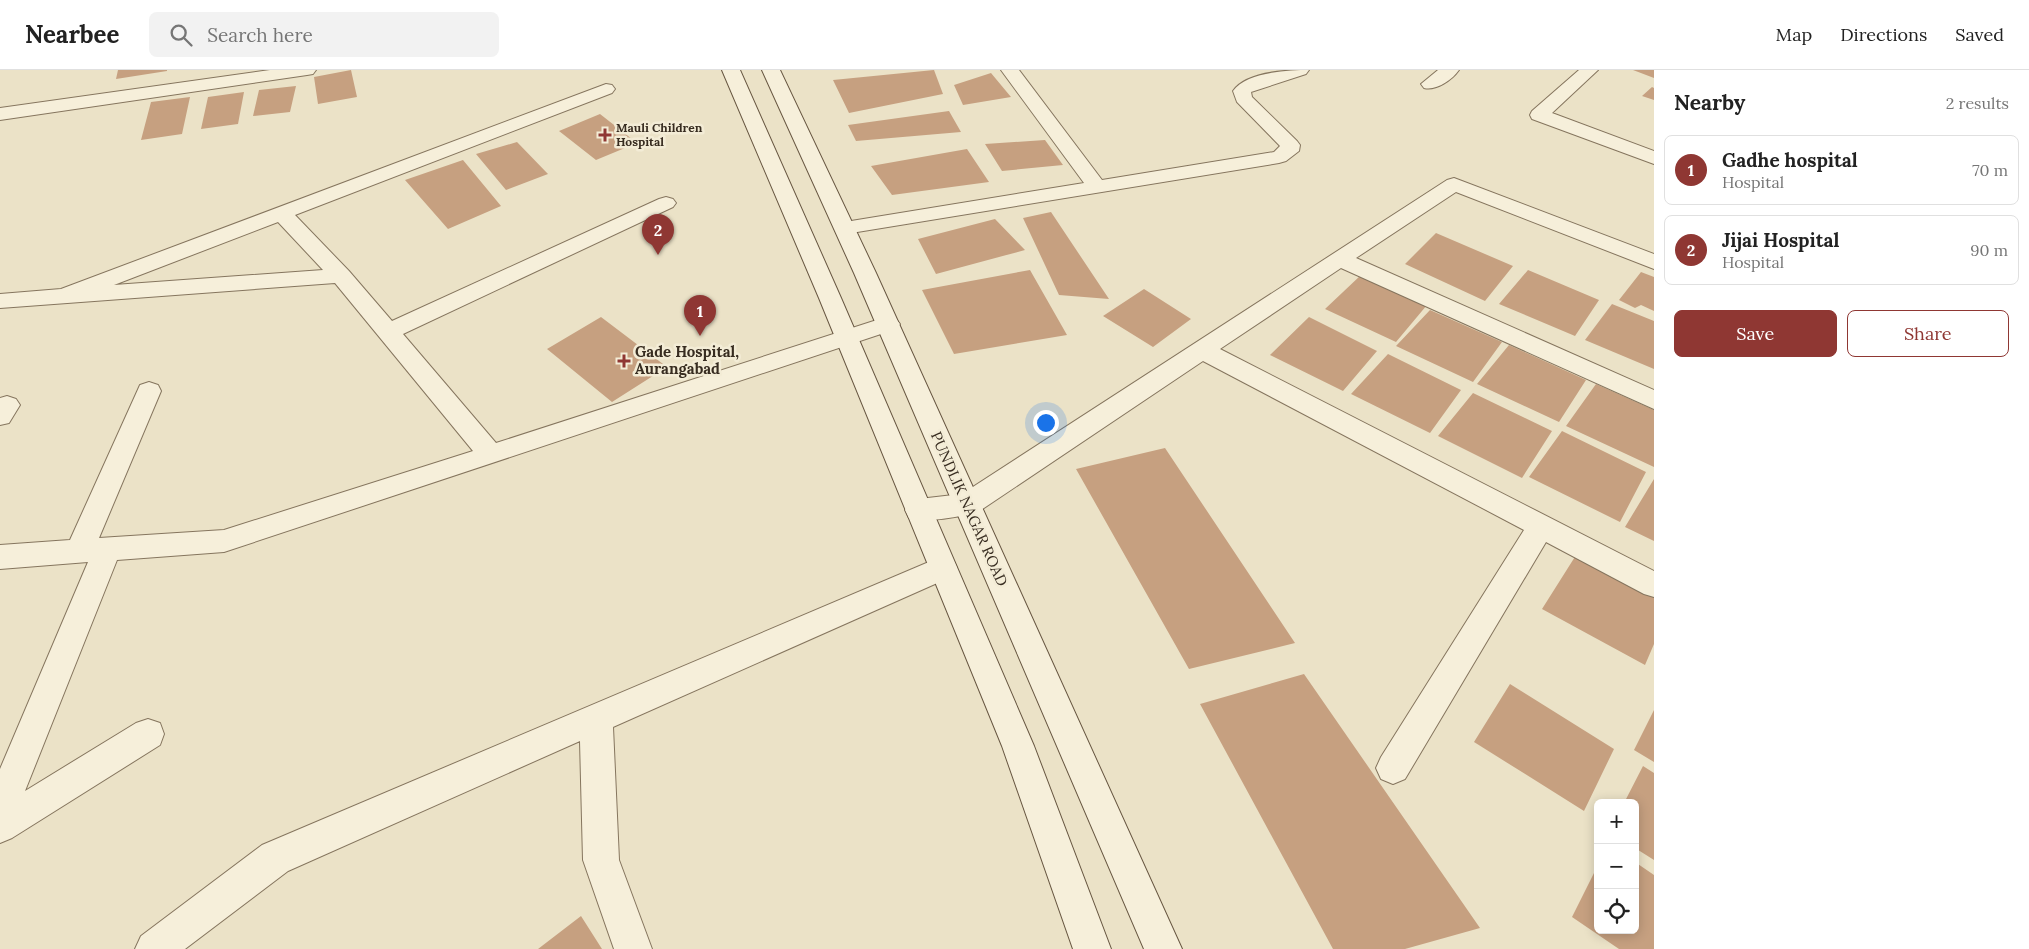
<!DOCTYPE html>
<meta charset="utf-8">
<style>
:root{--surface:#fff;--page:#f2f2f2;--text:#222;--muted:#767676;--line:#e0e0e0;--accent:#8f3733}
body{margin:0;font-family:Lora,serif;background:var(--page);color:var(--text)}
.controls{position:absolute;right:15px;bottom:15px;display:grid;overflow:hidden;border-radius:8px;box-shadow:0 2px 12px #0003}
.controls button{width:45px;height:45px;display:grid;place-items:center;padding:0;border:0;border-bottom:1px solid var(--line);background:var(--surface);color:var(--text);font:25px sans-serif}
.you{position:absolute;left:1045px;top:352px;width:18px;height:18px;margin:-12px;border:4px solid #fff;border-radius:50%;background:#1a73e8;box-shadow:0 0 0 8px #1a73e833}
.badge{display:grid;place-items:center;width:32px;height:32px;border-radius:50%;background:var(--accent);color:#fff;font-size:16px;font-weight:700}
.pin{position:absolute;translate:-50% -41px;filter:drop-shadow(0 1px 2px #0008)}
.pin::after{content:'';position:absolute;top:26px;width:18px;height:15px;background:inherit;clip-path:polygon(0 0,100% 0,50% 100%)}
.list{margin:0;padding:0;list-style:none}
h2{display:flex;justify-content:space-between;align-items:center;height:65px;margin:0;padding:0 20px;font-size:21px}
h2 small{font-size:16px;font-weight:400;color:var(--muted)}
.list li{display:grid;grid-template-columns:32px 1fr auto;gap:15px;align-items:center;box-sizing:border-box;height:70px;margin:0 10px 10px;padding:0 10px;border:1px solid var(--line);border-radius:8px}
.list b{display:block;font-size:19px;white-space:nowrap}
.list p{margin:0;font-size:16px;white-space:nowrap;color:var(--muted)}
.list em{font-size:16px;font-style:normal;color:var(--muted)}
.actions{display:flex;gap:10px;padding:15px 20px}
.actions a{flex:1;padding:11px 0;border:1px solid var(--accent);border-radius:8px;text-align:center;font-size:18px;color:var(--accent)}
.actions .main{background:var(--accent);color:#fff}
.icon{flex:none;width:28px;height:28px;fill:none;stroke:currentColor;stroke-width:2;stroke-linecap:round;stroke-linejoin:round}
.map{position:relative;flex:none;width:1654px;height:879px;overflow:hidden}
header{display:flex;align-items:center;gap:30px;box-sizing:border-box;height:70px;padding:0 25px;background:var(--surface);border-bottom:1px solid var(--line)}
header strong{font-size:24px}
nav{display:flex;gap:28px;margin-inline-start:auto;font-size:18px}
.search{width:350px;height:45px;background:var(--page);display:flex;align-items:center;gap:12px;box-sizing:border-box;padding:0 18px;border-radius:8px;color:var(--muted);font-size:19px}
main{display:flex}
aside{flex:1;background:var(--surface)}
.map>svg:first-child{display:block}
</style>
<header>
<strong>Nearbee</strong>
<div class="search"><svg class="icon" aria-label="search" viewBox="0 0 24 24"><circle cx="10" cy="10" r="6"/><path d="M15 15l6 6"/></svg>Search here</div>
<nav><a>Map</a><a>Directions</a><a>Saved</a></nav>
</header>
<main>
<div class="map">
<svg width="1654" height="879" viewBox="0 0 1654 879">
<rect width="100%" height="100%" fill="#ebe2c7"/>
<!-- building -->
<path fill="#c6a080" d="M118,0H167V1L116,9Z
M351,0L357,27L318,34L314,7Z
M934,0L943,24L849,43L833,10Z
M1633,0H1654V8Z
M991,3L1011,27L963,35L954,15Z
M296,16L290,42L253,46L259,20Z
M1652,17L1654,18V30L1642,26Z
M244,22L238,54L201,59L208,27Z
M190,27L182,64L141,70L151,32Z
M949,41L961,62L856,71L848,55Z
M600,44L637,73L596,90L559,61Z
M1045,70L1063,95L1002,101L985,74Z
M517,72L548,104L506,120L476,84Z
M967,79L989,112L892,125L871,96Z
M463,90L501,136L448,159L405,110Z
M1051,142L1109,229L1059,225L1023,148Z
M995,149L1025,180L936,204L918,169Z
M1436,163L1513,196L1485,231L1405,194Z
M1030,200L1067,265L954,284L922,220Z
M1528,200L1599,230L1575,266L1499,234Z
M1641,202L1654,207V241L1641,235L1635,238L1619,230Z
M1361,205L1427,235L1396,272L1325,239Z
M1144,219L1191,249L1153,277L1103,246Z
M1612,234L1654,251V299L1585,270Z
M1430,240L1502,272L1473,312L1396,276Z
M601,247L667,297L612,332L547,279Z
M1309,247L1377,281L1343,321L1270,285Z
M1509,275L1586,310L1559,352L1477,314Z
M1388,284L1461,320L1430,363L1351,324Z
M1596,314L1654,340V397L1566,356Z
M1473,323L1552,361L1522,408L1438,366Z
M1562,361L1646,402L1620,452L1529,407Z
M1165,378L1295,573L1189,599L1076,399Z
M1654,409V471L1625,457Z
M1578,482L1654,522V574L1645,595L1542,539Z
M1304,604L1480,858L1405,879H1333L1200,634Z
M1510,614L1614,679L1584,741L1474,672Z
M1654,640V692L1634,680Z
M1643,696L1654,703V790L1635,778V733H1624Z
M1635,792L1654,805V879H1619L1572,847L1598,795V860H1635Z
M581,846L602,879H538Z"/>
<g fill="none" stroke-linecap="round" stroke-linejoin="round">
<defs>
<path id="street" d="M270,0H316L313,4L307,5L0,50V38Z
M1001,0H1019L1102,110L1274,82L1280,76L1237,32L1233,21C1246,2 1288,0 1309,0L1306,4L1251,22L1252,27L1297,71L1300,75L1299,81L1286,91L1279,93L845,164L838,162L834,158L838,154L845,152L1084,113Z
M1438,0H1459C1452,10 1436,21 1424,18L1421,14Z
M1579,0H1598L1552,43L1654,81V94L1532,49L1530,45L1532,41Z
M606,14L612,15L615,19L612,23L295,145L349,201L392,251L659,129L666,127L673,129L676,133L673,137L403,264L496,373L880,249L888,246L896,249L900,254L896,259L224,482L117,490L25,721L136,653L148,649L160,653L164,664L160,675L12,768L0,773V699L88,492L0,499V475L70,470L140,315L149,312L158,315L161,321L99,468L224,460L473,381L335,213L0,238V224L61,219ZM278,152L323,200L114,215Z
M1454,108L1654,184V199L1456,122L1356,188L1654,320V339L1341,198L1220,279L1654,501V527L1644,524L1546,472L1405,709L1393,714L1381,709L1376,698L1381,687L1524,460L1203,291L978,442C960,447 927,453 909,448L905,440L909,432L919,429L962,424L1447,110Z
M7,326L16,329L20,335L9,353L0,355V328Z
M943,486L953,490L957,498L953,506L613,657L619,790L652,879H614L583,790L580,671L288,801L185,879H135L141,866L262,775Z"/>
<path id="secondary" d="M722,0H740L841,228L1034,676L1111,879H1073L1002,676L819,228Z
M762,0H780L876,203L1182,879H1144L854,203Z"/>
</defs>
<!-- street casing -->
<use href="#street" stroke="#85755e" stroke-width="2"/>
<!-- secondary casing -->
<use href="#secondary" stroke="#675641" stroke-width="2"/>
<!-- street -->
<use href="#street" fill="#f6efda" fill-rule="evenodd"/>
<!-- secondary -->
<use href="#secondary" fill="#f6efda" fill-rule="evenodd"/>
</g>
<!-- markers -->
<g fill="#8f3733" stroke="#f3ecd6" stroke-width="2">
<path d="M602.5 57.5h5v5h5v5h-5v5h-5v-5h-5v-5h5z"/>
<path d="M621.5 283.5h5v5h5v5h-5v5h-5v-5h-5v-5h5z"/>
</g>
<g text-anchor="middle" stroke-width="5" stroke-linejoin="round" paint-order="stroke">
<!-- far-poi labels -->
<g font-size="12" font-weight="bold" fill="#372c20" stroke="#f3ecd6" text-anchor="start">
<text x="616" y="62">Mauli Children<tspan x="616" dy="14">Hospital</tspan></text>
</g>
<!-- poi labels -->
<g font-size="15" font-weight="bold" fill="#372c20" stroke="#f3ecd6" text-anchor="start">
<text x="635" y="287">Gade Hospital,<tspan x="635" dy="17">Aurangabad</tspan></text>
</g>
<!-- street labels -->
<g font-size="15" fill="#372c20" stroke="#f3ecd6">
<text transform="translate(969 439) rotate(66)" y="5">PUNDLIK NAGAR ROAD</text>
</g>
</g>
</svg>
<div class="controls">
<button>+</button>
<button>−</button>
<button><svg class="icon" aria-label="locate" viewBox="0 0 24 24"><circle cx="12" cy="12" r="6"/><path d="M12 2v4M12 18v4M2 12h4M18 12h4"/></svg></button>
</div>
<div class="you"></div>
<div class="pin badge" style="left:700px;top:266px">1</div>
<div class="pin badge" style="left:658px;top:185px">2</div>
</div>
<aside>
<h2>Nearby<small>2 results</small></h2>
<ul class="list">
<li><span class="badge">1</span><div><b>Gadhe hospital</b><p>Hospital</p></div><em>70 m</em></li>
<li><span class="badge">2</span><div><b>Jijai Hospital</b><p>Hospital</p></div><em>90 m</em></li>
</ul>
<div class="actions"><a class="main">Save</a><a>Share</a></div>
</aside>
</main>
